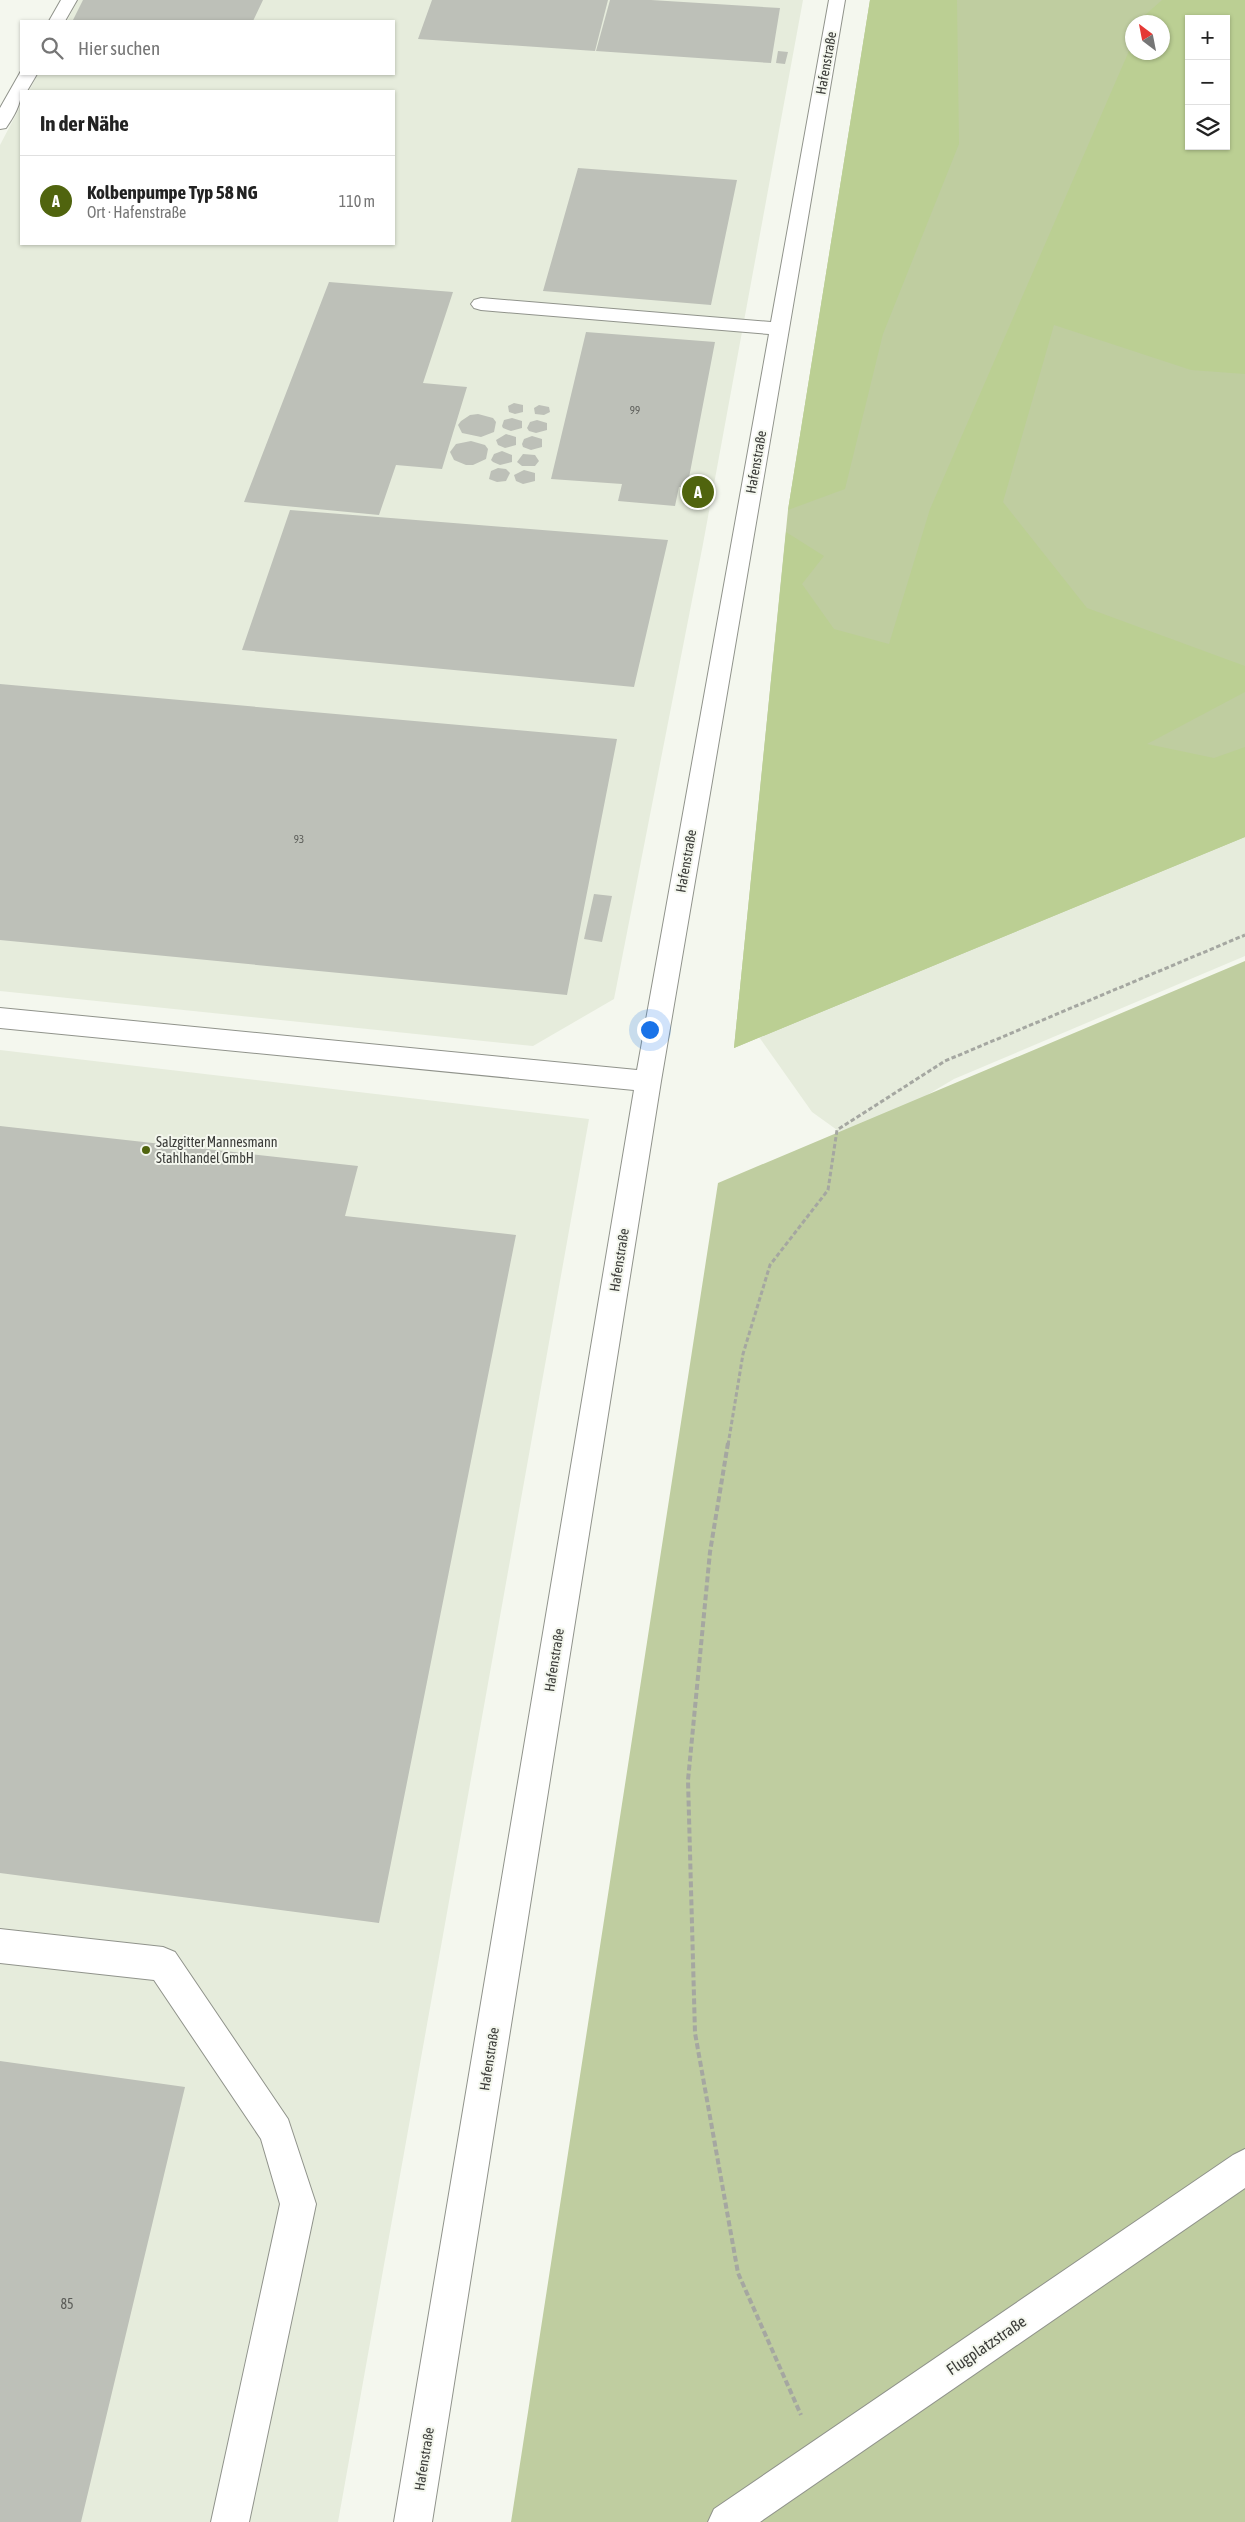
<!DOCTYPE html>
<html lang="de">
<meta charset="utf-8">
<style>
:root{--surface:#fff;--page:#f6f6f6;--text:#222;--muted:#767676;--line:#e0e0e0;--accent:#50640e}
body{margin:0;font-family:"Asap Condensed",sans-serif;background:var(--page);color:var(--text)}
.controls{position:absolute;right:15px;top:15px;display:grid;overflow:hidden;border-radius:0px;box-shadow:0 1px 4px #0004}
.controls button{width:45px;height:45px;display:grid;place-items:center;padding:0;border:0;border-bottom:1px solid var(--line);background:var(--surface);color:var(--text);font:25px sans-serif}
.compass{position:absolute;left:1125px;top:15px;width:45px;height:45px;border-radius:50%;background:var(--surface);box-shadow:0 1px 4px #0004;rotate:328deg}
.you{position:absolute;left:649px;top:1029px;width:18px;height:18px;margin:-12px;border:4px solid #fff;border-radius:50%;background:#1a73e8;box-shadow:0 0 0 8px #1a73e833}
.badge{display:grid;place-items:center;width:32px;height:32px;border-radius:50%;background:var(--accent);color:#fff;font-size:16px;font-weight:700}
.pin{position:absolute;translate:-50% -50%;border:2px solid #fff;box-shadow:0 1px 5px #0006}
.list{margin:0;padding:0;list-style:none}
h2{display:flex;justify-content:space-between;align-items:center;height:65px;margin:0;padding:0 20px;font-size:21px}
h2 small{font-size:16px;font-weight:400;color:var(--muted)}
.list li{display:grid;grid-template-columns:32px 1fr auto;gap:15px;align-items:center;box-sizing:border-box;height:90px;padding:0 20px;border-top:1px solid var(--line)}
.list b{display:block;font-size:19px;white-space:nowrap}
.list p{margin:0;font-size:16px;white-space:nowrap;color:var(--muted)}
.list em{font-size:16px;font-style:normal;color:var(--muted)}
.icon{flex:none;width:28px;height:28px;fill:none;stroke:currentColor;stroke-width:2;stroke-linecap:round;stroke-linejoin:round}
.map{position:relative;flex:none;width:1245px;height:2522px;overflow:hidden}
.search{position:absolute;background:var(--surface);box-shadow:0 1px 4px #0004;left:20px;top:20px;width:375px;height:55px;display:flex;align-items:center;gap:12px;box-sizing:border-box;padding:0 18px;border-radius:0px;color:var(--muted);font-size:19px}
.panel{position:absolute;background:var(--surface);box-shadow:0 1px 4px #0004;left:20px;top:90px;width:375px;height:155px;border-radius:0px}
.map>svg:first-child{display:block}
</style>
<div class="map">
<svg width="1245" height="2522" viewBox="0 0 1245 2522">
<rect width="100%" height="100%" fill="#f4f7ee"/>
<!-- built -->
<path fill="#e6ecdc" d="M78,0H803L703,544L614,999L533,1046L0,991V145L21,105V244H394V91H29L38,74H394V21H67Z
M1245,837V956L954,1079L851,1140L812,1112L759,1037Z
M0,1050L589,1119L338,2522H0Z"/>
<!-- green -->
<path fill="#bfcda0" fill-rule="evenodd" d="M870,0H1245V837L734,1048L788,510ZM1189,19H1226V146H1189ZM1132,22H1162V52H1132Z
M1245,961V2522H511L718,1183Z"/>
<!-- forest -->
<path fill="#bbcf93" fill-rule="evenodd" d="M870,0H957L959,144L883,334L845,489L788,510Z
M1162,0H1245V374L1191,370L1054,325L1003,502L1087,608L1245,666V692L1147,744L1214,758L1245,747V837L734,1048L786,532L824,556L802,584L834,629L889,644L930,509L1132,44V52H1162V22H1142L1145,15ZM1189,19H1226V146H1189Z"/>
<!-- building -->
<path fill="#bdc0b8" d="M83,0H263L253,21L73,20Z
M432,0H608L595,51L418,39Z
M610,0H651L780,8L771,63L596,51Z
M778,51L788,52L785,64L776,63Z
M578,168L737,180L711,305L543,291Z
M329,282L453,292L423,383L467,387L442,469L396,465L379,515L244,502Z
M586,332L715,342L687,488L679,487L675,506L618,501L622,484L551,479Z
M514,403L523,405V412L515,414L509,412L508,406Z
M539,405L549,407L550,412L544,415L535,414L534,408Z
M478,414L493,418L496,422L494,432L481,437L462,433L458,425L461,421L470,415Z
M512,418L522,421V428L511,431L503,428L502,426L504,420Z
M537,420L547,423V430L536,433L529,431L527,428L530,422Z
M506,434L516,437V445L505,448L498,445L496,440Z
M532,436L542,439V447L531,450L523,447L522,444L524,439Z
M471,441L485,445L488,449L486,459L473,465H466L454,460L450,452L456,444Z
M502,451L512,455V462L500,465L493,462L491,460L494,454Z
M523,454L535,455L539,461L535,466H522L517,462Z
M498,468L506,469L510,473L506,481L497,482L489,479L491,471Z
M524,470L535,473V481L523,484L516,481L514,475Z
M290,510L668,540L634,687L242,650Z
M0,684L617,739L567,995L0,940Z
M594,894L612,896L602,942L584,939Z
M0,1126L358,1166L345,1216L516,1235L379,1923L0,1873Z
M0,2061L185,2087L81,2522H0Z"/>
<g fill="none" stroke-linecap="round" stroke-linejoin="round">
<defs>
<path id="minor" d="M61,0H77L65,21H49Z
M829,0H845L661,1081L432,2522H394L634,1090L0,1028V1008L637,1070L769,334L481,310L474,308L471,304L474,300L481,298L771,322Z
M21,71V74H37L27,91H21C21,105 14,116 6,128L0,129V108Z
M0,1929L163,1947L175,1952L288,2119L316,2204L249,2522H211L280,2204L261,2139L154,1980L0,1963Z
M1245,2149V2188L760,2522H708L714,2509L1233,2155Z"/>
</defs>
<!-- minor casing -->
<use href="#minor" stroke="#90938b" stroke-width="2"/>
<!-- path-far1 -->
<path stroke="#a5a7a1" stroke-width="3" stroke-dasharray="4.5 2.5" stroke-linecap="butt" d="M728,1445L743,1354L770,1265L828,1190L837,1130L945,1061L1245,935"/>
<!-- path -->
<path stroke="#a5a7a1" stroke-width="4" stroke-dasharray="6 3" stroke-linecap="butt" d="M728,1443L710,1552L688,1780L695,2033L738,2273L801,2415"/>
<!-- minor -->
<use href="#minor" fill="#fff" fill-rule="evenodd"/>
</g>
<!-- markers -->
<circle fill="#50640e" stroke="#f4f7ee" stroke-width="2" cx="146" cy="1150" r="5"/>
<g text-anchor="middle" stroke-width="4" stroke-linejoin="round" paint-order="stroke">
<!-- number labels -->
<g font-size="11" fill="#5c5d59">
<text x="635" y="414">99</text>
<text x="299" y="843">93</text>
</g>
<!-- street labels -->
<g font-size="14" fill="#3b3c39" stroke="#f4f7ee">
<text transform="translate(826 63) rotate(-80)" y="5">Hafenstraße</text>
<text transform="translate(756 462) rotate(-80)" y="5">Hafenstraße</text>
<text transform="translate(686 861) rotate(-80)" y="5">Hafenstraße</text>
<text transform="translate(619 1260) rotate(-81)" y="5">Hafenstraße</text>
<text transform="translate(554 1660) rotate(-81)" y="5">Hafenstraße</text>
<text transform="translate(489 2059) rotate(-81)" y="5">Hafenstraße</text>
<text transform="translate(424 2459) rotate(-81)" y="5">Hafenstraße</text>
</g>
<!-- poi labels -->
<g font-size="14" fill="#3b3c39" stroke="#f4f7ee" text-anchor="start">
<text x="156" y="1147">Salzgitter Mannesmann<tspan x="156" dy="16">Stahlhandel GmbH</tspan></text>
</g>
<!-- near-number labels -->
<g font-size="14" fill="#5c5d59">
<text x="67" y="2309">85</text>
</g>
<!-- near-street labels -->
<g font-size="16" fill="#3b3c39" stroke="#f4f7ee">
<text transform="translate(986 2345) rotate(-34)" y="6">Flugplatzstraße</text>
</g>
</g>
</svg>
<div class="controls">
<button>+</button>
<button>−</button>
<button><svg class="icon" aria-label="layers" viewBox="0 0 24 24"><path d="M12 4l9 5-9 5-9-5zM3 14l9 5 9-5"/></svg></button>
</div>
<svg class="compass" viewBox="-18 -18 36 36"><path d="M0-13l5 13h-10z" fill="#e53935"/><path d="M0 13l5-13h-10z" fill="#767676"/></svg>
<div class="you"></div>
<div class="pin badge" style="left:698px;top:492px">A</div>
<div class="search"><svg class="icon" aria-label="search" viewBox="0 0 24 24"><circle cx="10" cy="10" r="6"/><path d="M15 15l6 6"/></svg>Hier suchen</div>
<section class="panel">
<h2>In der Nähe<small></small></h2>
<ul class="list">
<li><span class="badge">A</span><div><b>Kolbenpumpe Typ 58 NG</b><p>Ort · Hafenstraße</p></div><em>110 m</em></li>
</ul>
</section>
</div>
